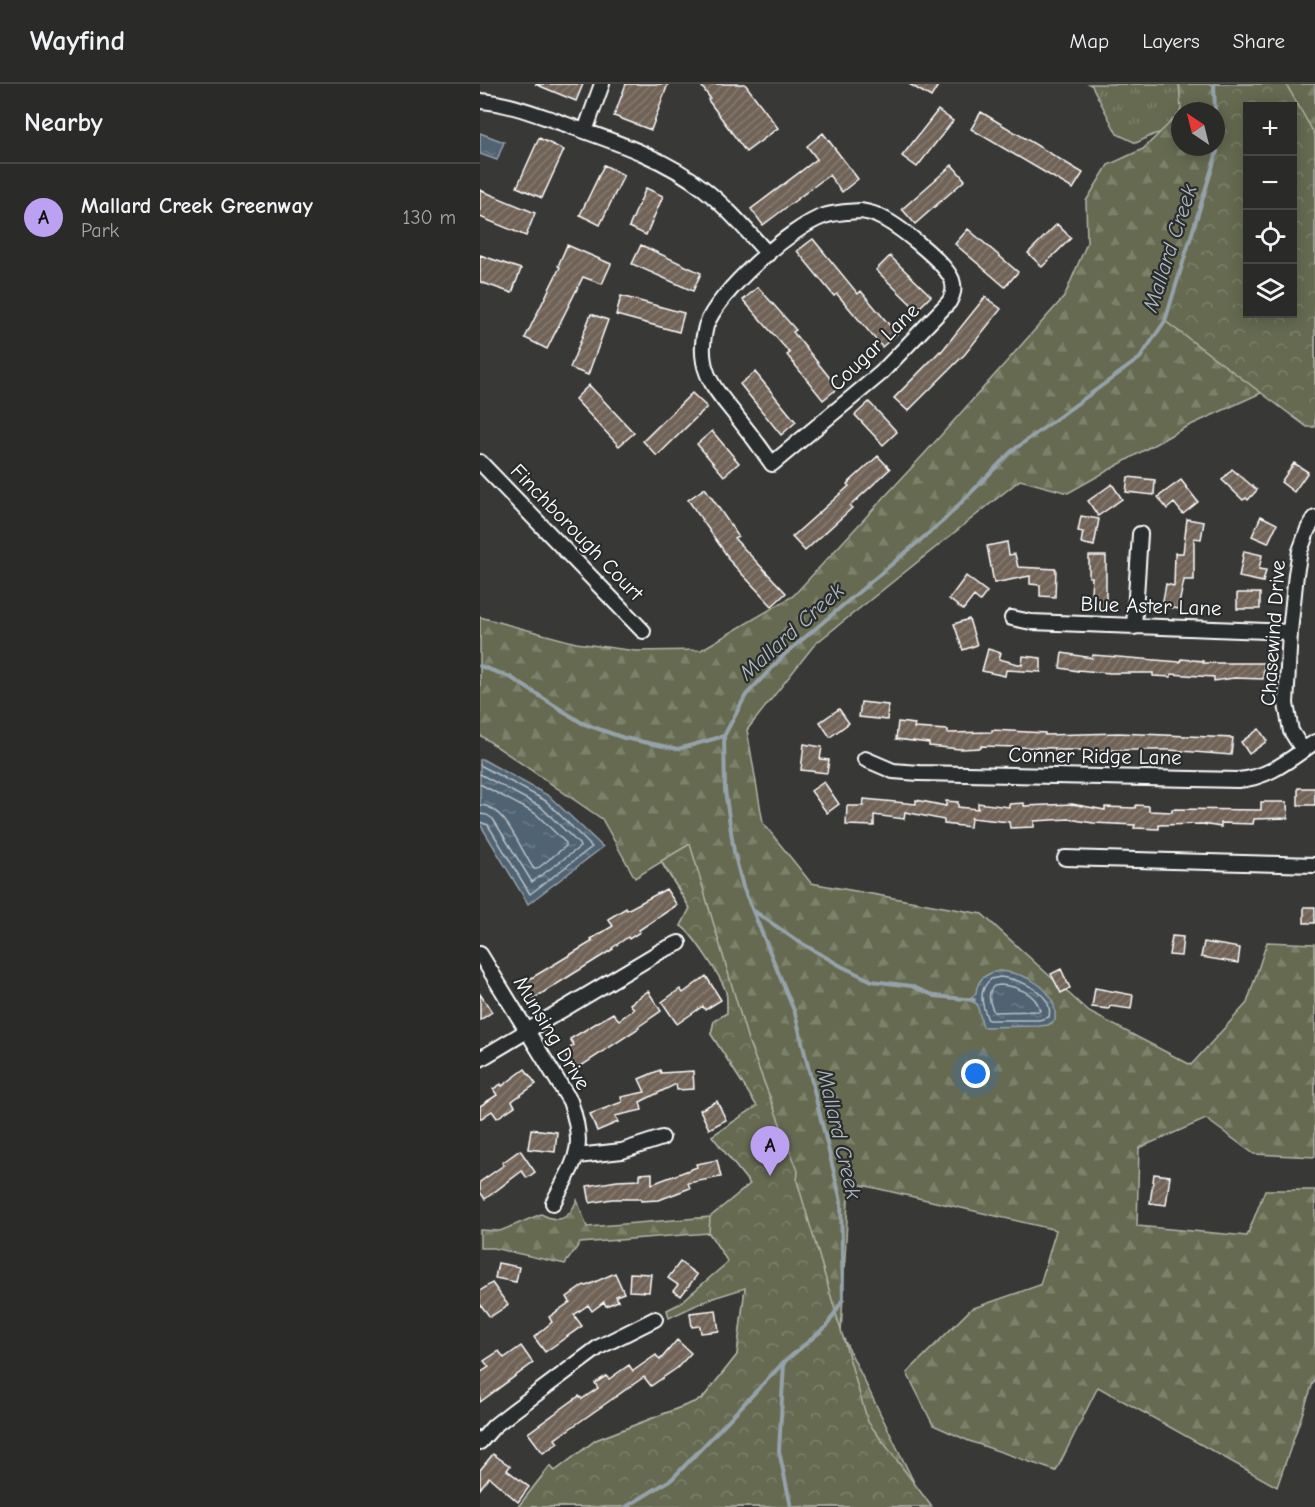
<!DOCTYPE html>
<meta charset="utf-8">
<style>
:root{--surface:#2a2a28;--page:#363634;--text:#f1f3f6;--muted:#a5a7a8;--line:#464645;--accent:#bca0f2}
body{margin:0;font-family:"Comic Neue",sans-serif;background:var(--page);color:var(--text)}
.controls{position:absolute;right:18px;top:18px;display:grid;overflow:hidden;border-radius:0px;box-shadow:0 3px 15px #0003}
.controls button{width:54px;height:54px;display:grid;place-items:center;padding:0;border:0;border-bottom:2px solid var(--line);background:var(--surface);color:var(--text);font:30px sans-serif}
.compass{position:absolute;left:691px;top:18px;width:54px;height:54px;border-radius:50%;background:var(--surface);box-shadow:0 3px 15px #0003;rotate:325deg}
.you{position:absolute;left:496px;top:990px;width:21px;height:21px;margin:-15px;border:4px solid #fff;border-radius:50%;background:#1a73e8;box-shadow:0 0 0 9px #1a73e833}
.badge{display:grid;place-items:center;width:39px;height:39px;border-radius:50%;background:var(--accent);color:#111;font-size:20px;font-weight:700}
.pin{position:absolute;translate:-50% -50px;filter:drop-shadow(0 2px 3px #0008)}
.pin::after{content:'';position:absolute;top:32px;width:21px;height:18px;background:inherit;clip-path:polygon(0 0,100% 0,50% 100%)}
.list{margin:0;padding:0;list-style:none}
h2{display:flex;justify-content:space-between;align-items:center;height:78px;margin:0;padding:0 24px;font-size:26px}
h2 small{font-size:20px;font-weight:400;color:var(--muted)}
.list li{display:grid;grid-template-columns:39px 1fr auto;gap:18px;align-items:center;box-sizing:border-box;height:108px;padding:0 24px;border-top:2px solid var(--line)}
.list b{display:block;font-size:22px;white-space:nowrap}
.list p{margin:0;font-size:20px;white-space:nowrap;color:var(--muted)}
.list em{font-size:20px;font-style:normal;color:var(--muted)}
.icon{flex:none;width:33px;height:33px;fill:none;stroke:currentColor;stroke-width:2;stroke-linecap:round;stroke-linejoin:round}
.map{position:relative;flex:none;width:835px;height:1423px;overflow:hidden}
header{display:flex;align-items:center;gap:36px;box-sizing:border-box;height:84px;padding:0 30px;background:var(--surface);border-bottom:2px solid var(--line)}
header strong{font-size:28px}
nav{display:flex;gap:33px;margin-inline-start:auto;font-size:21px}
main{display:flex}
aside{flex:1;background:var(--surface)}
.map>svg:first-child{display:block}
</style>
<header>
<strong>Wayfind</strong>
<nav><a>Map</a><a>Layers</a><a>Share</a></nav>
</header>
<main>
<aside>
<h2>Nearby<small></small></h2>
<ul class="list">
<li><span class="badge">A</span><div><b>Mallard Creek Greenway</b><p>Park</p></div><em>130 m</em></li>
</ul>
</aside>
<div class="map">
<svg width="835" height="1423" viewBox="0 0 835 1423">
<defs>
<pattern id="grass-tufts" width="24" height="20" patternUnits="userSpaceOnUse" patternTransform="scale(1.5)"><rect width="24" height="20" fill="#656b51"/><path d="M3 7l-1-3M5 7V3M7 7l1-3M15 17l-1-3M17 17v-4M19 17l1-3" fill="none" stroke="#7c816b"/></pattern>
<pattern id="forest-firs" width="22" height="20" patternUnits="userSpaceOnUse" patternTransform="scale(1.5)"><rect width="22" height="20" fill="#656b51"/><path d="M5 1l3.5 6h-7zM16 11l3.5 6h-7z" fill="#7c816b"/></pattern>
<pattern id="park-crowns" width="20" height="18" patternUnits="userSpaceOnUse" patternTransform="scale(1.5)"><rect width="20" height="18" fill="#656b51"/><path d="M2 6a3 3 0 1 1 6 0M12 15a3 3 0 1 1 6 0" fill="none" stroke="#7c816b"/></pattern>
<pattern id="water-ripples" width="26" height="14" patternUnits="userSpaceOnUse" patternTransform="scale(1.5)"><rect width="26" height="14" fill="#506473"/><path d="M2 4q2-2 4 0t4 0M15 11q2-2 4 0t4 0" fill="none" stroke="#6a7b88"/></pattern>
<pattern id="building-hatch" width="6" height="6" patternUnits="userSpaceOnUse" patternTransform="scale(1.5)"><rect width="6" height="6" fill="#706256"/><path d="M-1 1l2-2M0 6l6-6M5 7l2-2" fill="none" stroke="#857a6f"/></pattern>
</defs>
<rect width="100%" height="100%" fill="#383836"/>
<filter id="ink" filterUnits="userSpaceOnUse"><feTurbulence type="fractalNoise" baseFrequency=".0167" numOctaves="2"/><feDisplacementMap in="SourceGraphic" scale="12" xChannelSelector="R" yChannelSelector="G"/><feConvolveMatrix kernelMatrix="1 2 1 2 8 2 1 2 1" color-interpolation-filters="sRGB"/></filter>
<g filter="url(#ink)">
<!-- grass -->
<path fill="url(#grass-tufts)" stroke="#b2b5a8" stroke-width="1.5" d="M609,0H712L710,27H700V44L675,50L656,59L637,50L612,2Z"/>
<!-- forest -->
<path fill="url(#forest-firs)" stroke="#b2b5a8" stroke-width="1.5" fill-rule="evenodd" d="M699,0H835V300L783,308L702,345L588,409L540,396L335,560L267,646L283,739L331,799L502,830L609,928L711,981L767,919L787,858L835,860V1073L774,1070L726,1035L659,1064L657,1142L767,1152L785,1106H835V1298L833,1299L797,1403L618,1303L576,1387L489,1357L453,1341L427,1289L491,1225L560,1201L576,1146L369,1098L361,1249L446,1423H38L70,1382L75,1387L116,1356L222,1315L257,1271L265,1204L229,1149L100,1159L85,1180L13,1164H0V1146L20,1147L61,1130C80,1140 89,1135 97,1116L107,1143L230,1133L270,1100L232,1052L277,1022L231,950L234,937L247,929C247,921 248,911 245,905C240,892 212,848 201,842L210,824L181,778L155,794L122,735L0,651V533L96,559L156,567L221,566L313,512L446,368L584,213L607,159L606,117L628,81L663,65L700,29V63H736V27H701ZM768,22H812V230H768Z"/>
<!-- park -->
<path fill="url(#park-crowns)" stroke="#b2b5a8" stroke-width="1.5" fill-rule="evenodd" d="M734,0H806L835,51V343H827L685,237L737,68ZM768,22H812V230H768Z
M210,760L268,956L318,1087L317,1097L388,1338L452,1423H38L70,1382L75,1387L116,1356L222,1315L257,1271L265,1204L227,1216L189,1234L187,1226L199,1220L248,1178L229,1149L230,1133L270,1100L232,1052L277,1022L231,950L234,937L247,929C247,922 248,911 245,905C240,892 212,848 201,842L210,824L181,777Z"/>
<!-- water -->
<path fill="url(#water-ripples)" stroke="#96a2ab" stroke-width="1.5" d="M0,49L24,58L17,76L0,70Z
M2,675L69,712L123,763L48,820L0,740V676Z
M519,887C546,889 578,904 575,936L568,941L559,942L503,943L497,920L489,916L496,909C497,895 507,889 519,887Z"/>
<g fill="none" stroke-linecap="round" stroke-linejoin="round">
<!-- shore -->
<path stroke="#b9c1c7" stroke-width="1.5" d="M0,681L66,717L112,763L50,810L8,741L0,738
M0,690L61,723L99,760L100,763L52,798L13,735L7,731L0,730
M0,700L56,730L86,759V762L57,785H54C40,766 26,722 0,721
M520,893C539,895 574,908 569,933L559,936H508C502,921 497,906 511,895Z
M520,901C536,902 557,909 560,927L514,928C510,920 506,909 514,902Z"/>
<!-- stream -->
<path stroke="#96a2ab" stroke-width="4" d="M734,0L735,27
M0,582L30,593L102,639L144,654L198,665L244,652
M274,827L316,856L361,882L392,897L431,902L455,912L494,916
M304,1279L299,1367L311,1423
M146,1423L192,1395L304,1278L347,1242L363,1215L361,1117L315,929L263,803L254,768L245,706L244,652L266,611L304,571L463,437L532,367L660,274L685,237L737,68L736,50"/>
</g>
<!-- building -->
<path fill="url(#building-hatch)" stroke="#fff" stroke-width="1.5" d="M55,0H103L96,17Z
M146,0H188L171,46L134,32Z
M220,0H265L298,44L266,68L228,16L230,14Z
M429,0H459L451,13Z
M458,26L473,37L437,83L422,72Z
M501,28L603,89L593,105L491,45Z
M343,49L378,95L362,108L349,91L283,141L271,125L337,75L327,62Z
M59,54L84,66L62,114L37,103Z
M124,81L144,91L120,141L100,131Z
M472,81L485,96L435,140L422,125Z
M166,104L183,112L166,151L149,143Z
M0,106L55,129L46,152L0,133Z
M577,140L591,154L562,183L548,169Z
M488,145L538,188L525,203L475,160Z
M333,155L378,210L381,207L417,250L402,263L357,210L354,212L317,167Z
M87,161L131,180L122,200L103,193L67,265L45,254L80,183L78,182Z
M161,161L221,189L213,207L152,180Z
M0,171L41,185L32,209L0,198Z
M410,172L451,212L437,226L396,186Z
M278,203L316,246L313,248L358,304L343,316L307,271L310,269L263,216Z
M141,212L204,229L199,248L136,231Z
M505,213L521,225L485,270L428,327L414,314L460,267L461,268Z
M111,230L128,236L108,291L90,284Z
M275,288L316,338L301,351L260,300Z
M109,301L154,349L139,362L95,315Z
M212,309L227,323L177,372L163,357Z
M389,318L417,348L403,361L375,331Z
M232,347L259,379L244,392L217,360Z
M398,372L410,385L370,422L372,424L325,467L312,453L369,402L367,400Z
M814,379L828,388L814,408L801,398Z
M752,385L777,406L768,416L766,414L763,416L742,396Z
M648,393L675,396L674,411L646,408Z
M701,396L718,418L703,430L694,419L687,425L678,413Z
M632,400L642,415L618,432L608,417Z
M225,404L258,452L254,454L306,509L292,522L247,474L248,473L208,416Z
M601,432L619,435L614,462L601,459L603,448L598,447Z
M781,432L797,440L788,459L772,452Z
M707,435L724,438L721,455L714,454V496H704L698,525L682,522L686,500L694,502L695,469H703Z
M527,458L529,471L535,470L538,483L576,485L575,513L560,512V501L550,500V492L514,499L507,462Z
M764,467L782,471L779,485L786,486L783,498L759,493Z
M609,472H626V525L610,524L612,493H609Z
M486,492L507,508L500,517L494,512L483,526L469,515Z
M757,509H780V525H757Z
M489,535L497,561L483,566L474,540Z
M508,565L521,569L519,575L542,581L543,572L561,574V588L526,586L525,592L502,587Z
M582,569L612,574L613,571L700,578L701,575L723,577V579H784L783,595L754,594L734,597V593L691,590V593L673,592V589H630L598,586V587L580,584Z
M381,618L408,621L407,636L379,633Z
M359,625L369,639L350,653L340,638Z
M418,638L435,640L434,644L468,646V649L512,648V646L565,649V651L639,649L753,654L751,671L689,666H575V664L501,662V664L480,665L449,662V659L416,655Z
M779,645L787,657L769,670L761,658Z
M324,660L342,663L340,675L349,676L347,689L321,686Z
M344,698L359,720L347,729L331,707Z
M818,704H835V721H818Z
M384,715L436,720V716L466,722V717L478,718V723L498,725V719L529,723V720L544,719V722L592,720L625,726V723L655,724L656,721L669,722V727L692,728V725L781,726V718H807L808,734L774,735L773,740L741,739V743L722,740L679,741V745L654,744L655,741L613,739L589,735L554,737V743L530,744L529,738L491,734L490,743L464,740V736L425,728L424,735L394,731V742L366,741L367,722H383Z
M186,805L197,821L159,846L160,848L149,855L148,853L132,864L133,865L53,915L43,899L113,857L111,855L133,842L128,835L146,824L147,826Z
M824,823H835V839H824Z
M692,852L703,853L701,872L689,871Z
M724,858L760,864L758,879L721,873Z
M581,885L590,904L581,909L571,890Z
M226,892L241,916L225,926L223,922L197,940L182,918L200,905L203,909Z
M615,904L653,911L651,925L630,922L629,925L612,923Z
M168,907L181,927L158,943L159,944L95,986L83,969L94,961L90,955L133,929L139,936L154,925L150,920Z
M0,910L12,928L0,936Z
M45,985L56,1000L32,1017L35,1022L17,1034L12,1027L0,1035V1022L17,1011L13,1005L21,1000L22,1002Z
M180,986L181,989L213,987L214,1005L197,1006L196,1000L160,1018L162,1026L135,1032L138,1038L117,1047L110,1030L142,1018L141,1013L165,1008L159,995Z
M237,1017L246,1036L229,1045L220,1026Z
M51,1045L77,1048L75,1068L48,1065Z
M40,1066L55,1088L47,1094L42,1087L5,1115L0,1108V1098L24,1081L22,1079Z
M237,1076L241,1093L208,1099L210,1104L179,1116L161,1117V1115H132L110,1119L107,1102L137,1097L160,1096V1090L172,1089V1100L217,1083L216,1080Z
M674,1090L690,1092L686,1121L670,1119Z
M200,1178L217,1191L201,1212L193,1207L198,1201L188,1194Z
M18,1179L39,1183L36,1198L15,1194Z
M135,1189L144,1209L136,1212L138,1217L126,1222L124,1218L112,1227L108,1221L94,1231L102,1242L65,1268L54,1253L72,1238L69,1233L90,1218L87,1213L104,1201L106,1202Z
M150,1189L171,1190L169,1208L149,1207Z
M12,1199L28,1221L10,1233L0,1220V1207Z
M236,1226L239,1247L221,1249L220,1242L212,1243L210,1229Z
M197,1256L211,1269L197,1284L171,1302L164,1293L95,1341L75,1355L78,1359L63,1369L48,1349L99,1312L102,1315L118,1304L115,1299L126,1292L129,1295L149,1281L153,1287L176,1271L180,1276Z
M41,1262L53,1279L0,1318V1289L9,1283L4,1277L19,1267L24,1274Z
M13,1370L30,1382L27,1386L49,1403L38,1418L9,1393L0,1405V1386Z"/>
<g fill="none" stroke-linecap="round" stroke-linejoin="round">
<defs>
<path id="minor" d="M0,17C28,19 53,29 79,38C129,56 182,72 224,105C248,124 268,148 288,170
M105,47L122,0
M380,127C386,128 393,129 398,132C417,140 465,178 472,196C475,205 473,211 469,218L400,290L292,380C281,364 269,348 257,333C244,316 228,300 224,278C222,267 223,253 226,242C237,209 311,143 344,132C356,128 368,128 380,127Z
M0,378L163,547
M532,534L551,538L810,548
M654,543L660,450
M823,666L811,647L806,620L810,548L816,490L820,467L828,445L835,434
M385,675L413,687L439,689L758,696C789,694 810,675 835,658
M585,774L835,781
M0,870L90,1017C107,1066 95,1076 73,1119
M0,975L181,867L199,859
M97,1072L142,1067L182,1054
M0,1358L14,1342L32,1328L119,1263L175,1235"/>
</defs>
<!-- minor casing -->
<use href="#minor" stroke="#fff" stroke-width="18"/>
<!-- minor -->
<use href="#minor" stroke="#2a2d2e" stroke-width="14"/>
</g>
</g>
<g text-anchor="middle" stroke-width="4.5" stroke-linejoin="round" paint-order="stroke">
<!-- street labels -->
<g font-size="21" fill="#fff" stroke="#2a2d2e">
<text transform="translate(394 263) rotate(-44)" y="7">Cougar Lane</text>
<text transform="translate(97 448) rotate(46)" y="7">Finchborough Court</text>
<text transform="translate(671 522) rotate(2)" y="7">Blue Aster Lane</text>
<text transform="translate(793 549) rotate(-86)" y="7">Chasewind Drive</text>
<text transform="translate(615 672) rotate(1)" y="7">Conner Ridge Lane</text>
<text transform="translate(72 949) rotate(59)" y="7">Munsing Drive</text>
</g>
<!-- water labels -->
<g font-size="22" font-style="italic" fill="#b0b9c0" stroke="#2a2d2e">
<text transform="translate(689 164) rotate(-72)" y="8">Mallard Creek</text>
<text transform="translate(311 547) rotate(-42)" y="8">Mallard Creek</text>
<text transform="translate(360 1050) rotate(77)" y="8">Mallard Creek</text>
</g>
</g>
</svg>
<div class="controls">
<button>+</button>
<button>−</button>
<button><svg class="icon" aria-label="locate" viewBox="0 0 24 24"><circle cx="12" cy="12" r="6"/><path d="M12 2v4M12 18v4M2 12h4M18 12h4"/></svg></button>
<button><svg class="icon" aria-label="layers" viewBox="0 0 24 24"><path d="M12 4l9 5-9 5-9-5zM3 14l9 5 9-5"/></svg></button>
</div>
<svg class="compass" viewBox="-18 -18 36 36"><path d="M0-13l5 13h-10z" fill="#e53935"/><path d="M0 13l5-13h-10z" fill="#a5a7a8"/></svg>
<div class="you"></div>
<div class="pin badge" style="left:290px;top:1092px">A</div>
</div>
</main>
